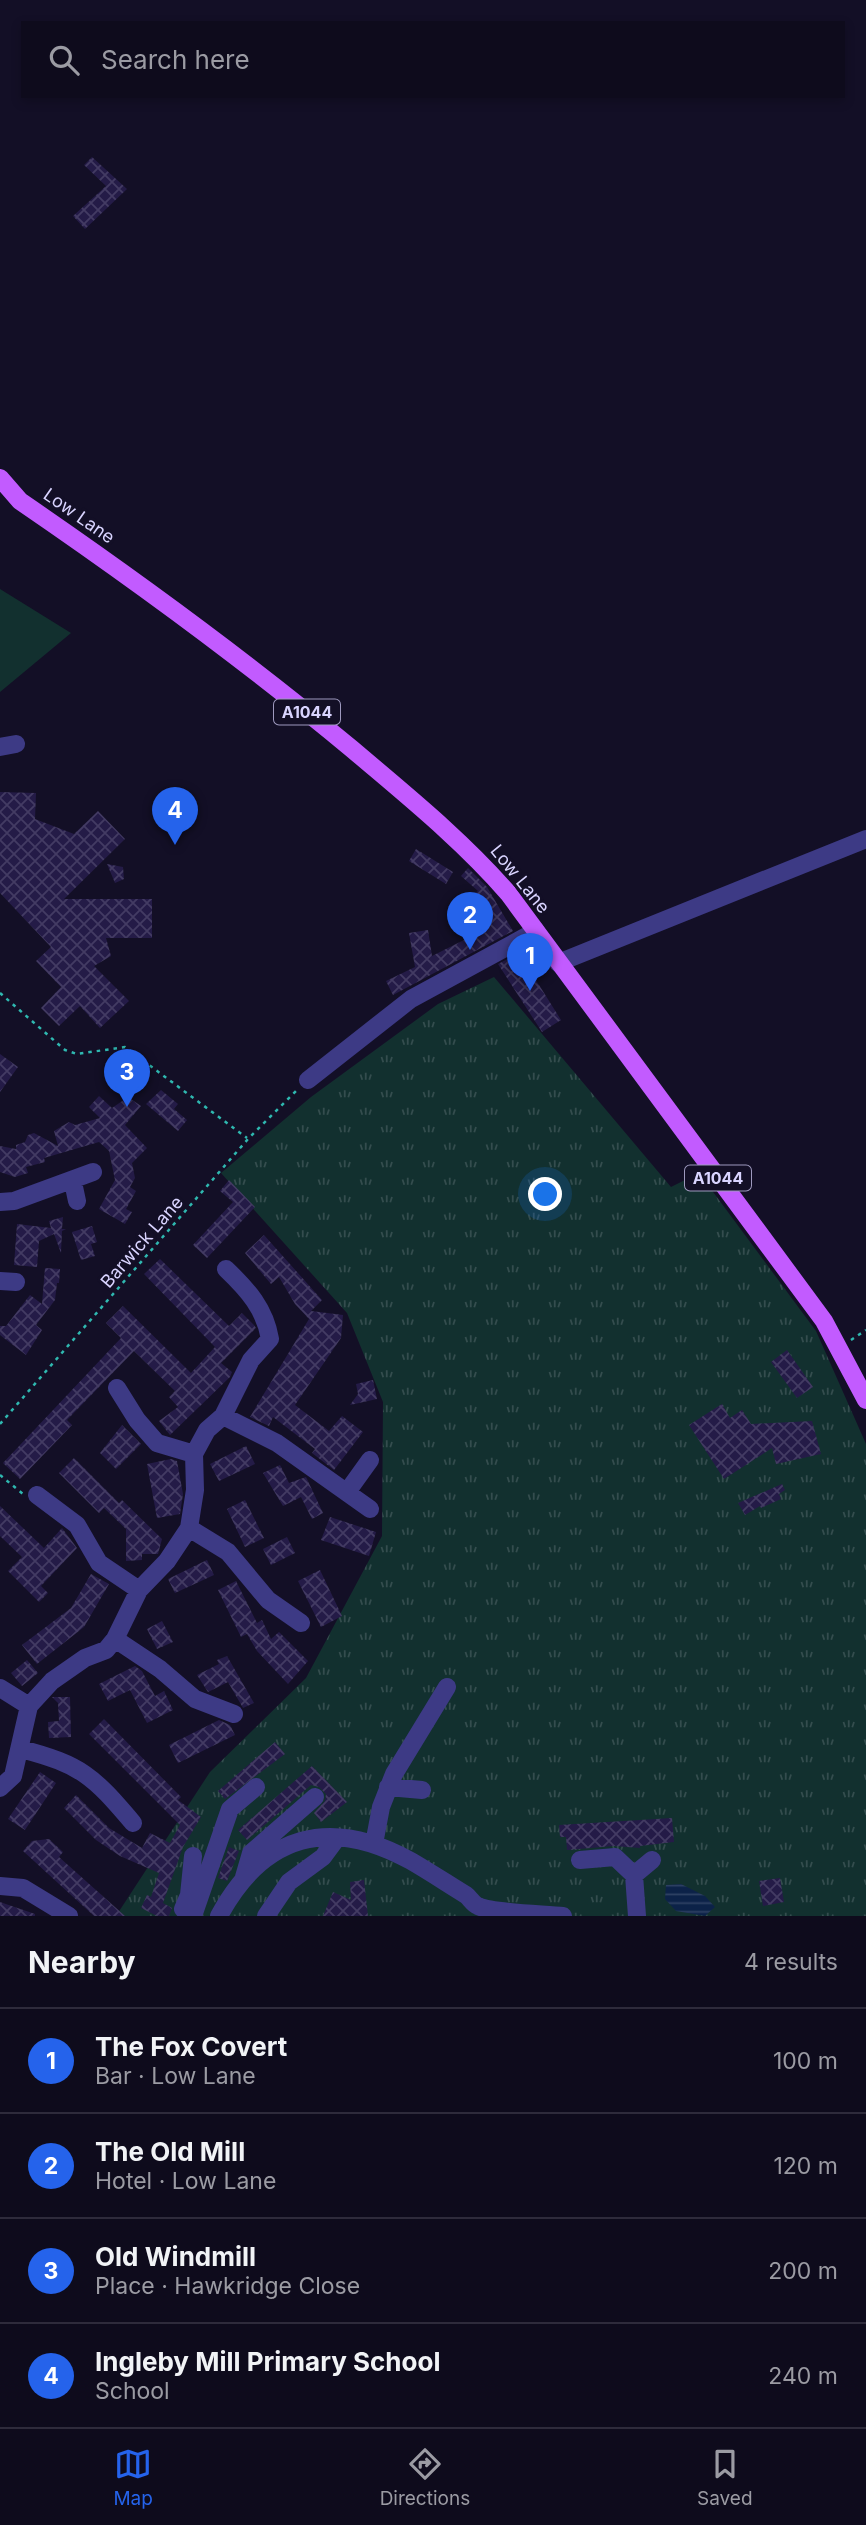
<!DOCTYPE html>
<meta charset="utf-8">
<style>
:root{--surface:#0e0b1c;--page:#1c1929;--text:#f1f3f6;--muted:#9b9ba3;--line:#2e2b3b;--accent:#2563eb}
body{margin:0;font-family:Inter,sans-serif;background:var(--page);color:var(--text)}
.you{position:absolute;left:546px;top:1195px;width:24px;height:24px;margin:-18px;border:5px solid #fff;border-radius:50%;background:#1a73e8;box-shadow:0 0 0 10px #1a73e833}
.badge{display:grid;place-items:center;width:46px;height:46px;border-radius:50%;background:var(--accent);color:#fff;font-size:23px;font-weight:700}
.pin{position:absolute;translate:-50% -58px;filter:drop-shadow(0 2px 4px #0008)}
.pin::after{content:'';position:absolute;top:37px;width:24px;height:21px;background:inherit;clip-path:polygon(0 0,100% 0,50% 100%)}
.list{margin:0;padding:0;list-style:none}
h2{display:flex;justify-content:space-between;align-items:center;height:91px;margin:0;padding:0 28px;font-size:30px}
h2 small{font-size:23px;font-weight:400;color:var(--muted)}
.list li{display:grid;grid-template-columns:46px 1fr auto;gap:21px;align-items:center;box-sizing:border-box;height:105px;padding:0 28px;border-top:2px solid var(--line)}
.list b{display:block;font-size:26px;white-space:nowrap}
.list p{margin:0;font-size:23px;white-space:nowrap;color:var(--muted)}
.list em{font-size:23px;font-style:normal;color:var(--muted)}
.icon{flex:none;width:38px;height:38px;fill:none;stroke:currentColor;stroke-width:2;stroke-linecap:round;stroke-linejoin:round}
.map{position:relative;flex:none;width:866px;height:1916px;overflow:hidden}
.search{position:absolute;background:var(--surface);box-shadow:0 4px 10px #0003;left:21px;right:21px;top:21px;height:77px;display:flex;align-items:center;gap:18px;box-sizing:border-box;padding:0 24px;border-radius:0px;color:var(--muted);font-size:26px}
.sheet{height:511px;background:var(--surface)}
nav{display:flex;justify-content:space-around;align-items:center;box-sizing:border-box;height:98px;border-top:2px solid var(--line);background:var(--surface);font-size:19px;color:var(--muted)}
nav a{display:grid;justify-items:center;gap:4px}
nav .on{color:var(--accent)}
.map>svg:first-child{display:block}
</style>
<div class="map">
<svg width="866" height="1916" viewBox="0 0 866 1916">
<defs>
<pattern id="grass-tufts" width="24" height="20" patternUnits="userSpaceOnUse" patternTransform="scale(1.75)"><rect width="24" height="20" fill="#12302f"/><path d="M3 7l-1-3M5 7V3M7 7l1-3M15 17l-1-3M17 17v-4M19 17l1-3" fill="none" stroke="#344d4e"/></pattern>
<pattern id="water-rules" width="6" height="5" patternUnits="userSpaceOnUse" patternTransform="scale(1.75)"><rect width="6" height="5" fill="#0c2248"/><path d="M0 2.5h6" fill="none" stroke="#2f4163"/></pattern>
<pattern id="building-cross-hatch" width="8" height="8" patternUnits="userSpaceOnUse" patternTransform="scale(1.75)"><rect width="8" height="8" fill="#241b47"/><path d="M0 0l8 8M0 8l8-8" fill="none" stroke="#433b63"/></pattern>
</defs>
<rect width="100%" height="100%" fill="#130f26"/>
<!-- grass -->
<path fill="url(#grass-tufts)" d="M494,977L671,1187L699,1173L816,1331L866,1444V1916H116L210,1772L306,1678L382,1536L383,1402L347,1313L221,1173L311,1097L438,1004Z"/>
<!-- park -->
<path fill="#12302f" d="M0,589L71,633L0,692Z"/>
<!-- water -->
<path fill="url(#water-rules)" d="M681,1884L705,1896L715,1907L705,1916L676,1911L665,1899L666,1885Z"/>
<!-- building -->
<path fill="url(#building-cross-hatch)" d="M92,157L127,189L85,229L73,216L106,186L84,165Z
M0,792L36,793L35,819L74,834L98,811L125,839L64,899H152V938H106L111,956L94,966L129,1001L100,1028L80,1006L59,1026L41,1008L61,987L36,961L51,947L0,893Z
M416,849L453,872L446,884L409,861Z
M107,864L123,867L124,879L115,883Z
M468,868L487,887L513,931L393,995L386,981L415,967L409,933L428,930L432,956L490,927L473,894L478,891L461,876Z
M519,953L561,1020L542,1032L498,964Z
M0,1054L18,1067L0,1092Z
M161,1090L178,1104L174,1109L187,1120L178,1131L146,1104Z
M99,1096L112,1108L128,1097L141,1106L125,1125L147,1148L132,1163L135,1178L130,1187L136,1191L126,1209L132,1212L125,1224L99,1209L115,1180L109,1151L99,1142L44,1158L45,1162L26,1167L28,1173L15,1177L0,1172V1146L16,1149V1145L25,1142L28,1135L34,1133L58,1146L54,1131L69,1122L75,1125L100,1118L89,1107Z
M229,1180L255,1207L207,1258L193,1245L233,1202L220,1191Z
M63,1217L62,1229H66L62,1231L61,1253L54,1234L39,1241L37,1267L14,1265L17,1224L51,1228L49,1221Z
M92,1226L97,1242L91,1244L95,1256L81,1260L72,1232Z
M264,1235L322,1300L311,1311L343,1315L341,1338L295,1405L329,1431L342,1416L363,1432L334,1470L312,1453L315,1449L273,1417L269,1426L250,1417L309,1319L295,1304L279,1277L271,1284L245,1253Z
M160,1259L229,1326L242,1313L254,1325L256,1328L221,1363L232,1372L230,1377L170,1435L159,1421L178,1407L169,1397L175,1391L134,1351L67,1420L72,1425L20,1479L3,1463L121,1338L106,1323L123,1306L191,1373L215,1347L144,1274Z
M45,1268L60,1269L59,1283H57L55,1300L36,1325L42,1330L26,1355L0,1335V1326H6L30,1295L42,1304Z
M787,1350L813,1387L797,1398L771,1362Z
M373,1380L377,1399L350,1405L358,1394L356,1384Z
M722,1404L730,1418L742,1410L751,1424L812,1421L821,1454L776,1464L772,1448L724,1479L689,1425Z
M122,1425L141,1444L116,1469L100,1453Z
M246,1446L255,1464L219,1481L210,1464Z
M74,1458L119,1503L122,1500L162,1539L158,1554H142V1560L126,1561V1529L104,1508L99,1513L59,1473Z
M171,1459L177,1461L183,1494L180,1514L157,1518L147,1464Z
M280,1465L289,1483L306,1477L323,1513L312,1519L301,1497L283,1506L263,1473Z
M782,1484L785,1490L779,1494L781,1499L761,1508L760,1506L745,1515L738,1503Z
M245,1500L264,1538L245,1547L227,1509Z
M0,1506L44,1548L62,1528L77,1548L41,1586L48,1593L39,1602L8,1571L22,1557L0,1536Z
M330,1517L376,1532L369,1556L321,1540Z
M287,1537L295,1553L271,1565L263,1549Z
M207,1560L214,1575L175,1593L168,1579Z
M320,1570L342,1616L321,1627L298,1581Z
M91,1574L109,1584L84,1627L37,1664L22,1645L71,1608Z
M236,1581L257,1623L262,1620L271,1639L279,1632L308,1661L288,1684L257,1651L247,1634L241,1637L218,1590Z
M162,1621L173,1642L157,1649L147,1629Z
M227,1656L254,1703L243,1708L228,1682L208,1692L197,1675L219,1664L217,1660Z
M27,1660L38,1673L22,1686L11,1673Z
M135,1666L142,1671L155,1696L164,1691L173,1710L147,1723L130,1690L108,1701L99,1684Z
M52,1697H70L71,1737L49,1738L48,1722L59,1721L58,1703Z
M104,1719L181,1797L178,1800L201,1817L183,1847L163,1903L172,1908L169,1916H157L141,1908L147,1895L151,1897L159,1873L120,1856L96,1840L64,1808L76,1795L109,1828L142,1848L150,1833L170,1843L180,1825L89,1734Z
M219,1720L230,1725L235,1735L178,1763L169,1745Z
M275,1742L285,1754L225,1799L218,1791Z
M312,1766L347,1802L321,1822L314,1813L325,1801L326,1794L319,1787L311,1785L247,1840L238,1830Z
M40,1772L56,1783L25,1830L8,1819Z
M672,1818L674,1842L640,1846V1848L614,1846L567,1850L566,1837H560L559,1825Z
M49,1839L63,1852L59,1857L125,1916H94L23,1851L32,1841Z
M229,1847L239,1851L227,1881L218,1878Z
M780,1878L784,1902L763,1906L759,1881Z
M364,1880L368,1916H323L333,1892L351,1900L350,1882Z
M0,1902L35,1914V1916H0Z"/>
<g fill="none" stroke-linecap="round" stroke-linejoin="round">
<!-- path -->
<path stroke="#2fb8b0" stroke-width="2.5" stroke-dasharray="3.5 5" stroke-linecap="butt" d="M0,993L65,1050L77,1054L125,1047L247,1138
M851,1340L866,1330
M0,1424L248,1139L298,1089
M0,1475L23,1494"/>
<!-- minor -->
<path stroke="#3d3a85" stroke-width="18" d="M0,747L16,744
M558,963L866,839
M308,1080L411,999L536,931
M73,1182L77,1201
M0,1202L14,1201L93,1172
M0,1281L16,1282
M117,1388L137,1420L157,1443L194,1454
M223,1416L277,1443L370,1509
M347,1492L370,1460
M37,1495L77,1525L99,1563L139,1590
M189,1528L228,1552L268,1600L301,1623
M115,1639L160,1669L195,1699L234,1714
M0,1688L29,1706
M21,1749C82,1765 93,1776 133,1823
M388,1787L422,1790
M0,1788L13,1776L29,1706L52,1681L85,1658L106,1650L115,1639L139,1590L167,1561L189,1528L195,1490L194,1454L207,1430L223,1416L251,1360L270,1339C265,1309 248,1290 226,1269
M374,1844L381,1807L394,1774L447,1687
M580,1860L615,1857L634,1875L637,1916
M634,1875L652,1860
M244,1877L251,1853L315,1797
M0,1886L23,1888L69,1916
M183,1909L189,1895L193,1856
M193,1916L230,1809L256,1787
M219,1916C263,1834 330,1816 411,1861C430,1872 448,1884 466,1895C470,1898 473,1904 478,1906C491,1913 545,1914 563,1916
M266,1916L289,1882L323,1857L337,1838"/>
<!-- major -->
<path stroke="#c25bff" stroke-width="18" d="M0,478L20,501C134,579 246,661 352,749C406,795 461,839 508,893L824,1321L866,1400"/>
</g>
<g text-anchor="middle" stroke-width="6" stroke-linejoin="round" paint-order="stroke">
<!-- shield labels -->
<g fill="#130f26" stroke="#9e99be" stroke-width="2">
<rect x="274" y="699.5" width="66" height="25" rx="5"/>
<rect x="685" y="1165.5" width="66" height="25" rx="5"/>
</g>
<g font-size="16" font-weight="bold" fill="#d9d4ff">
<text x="307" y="718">A1044</text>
<text x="718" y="1184">A1044</text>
</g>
<!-- street labels -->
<g font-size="18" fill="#d9d4ff" stroke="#130f26">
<text transform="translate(79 516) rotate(35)" y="6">Low Lane</text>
<text transform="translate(520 879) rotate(51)" y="6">Low Lane</text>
<text transform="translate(142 1242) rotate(-49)" y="6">Barwick Lane</text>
</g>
</g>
</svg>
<div class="you"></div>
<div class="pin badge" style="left:530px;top:991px">1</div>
<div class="pin badge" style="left:470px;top:950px">2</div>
<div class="pin badge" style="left:127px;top:1107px">3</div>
<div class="pin badge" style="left:175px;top:845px">4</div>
<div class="search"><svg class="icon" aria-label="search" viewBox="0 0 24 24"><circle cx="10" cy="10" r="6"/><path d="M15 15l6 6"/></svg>Search here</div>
</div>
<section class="sheet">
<h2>Nearby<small>4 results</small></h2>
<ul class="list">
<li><span class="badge">1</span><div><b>The Fox Covert</b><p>Bar · Low Lane</p></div><em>100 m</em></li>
<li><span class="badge">2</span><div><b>The Old Mill</b><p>Hotel · Low Lane</p></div><em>120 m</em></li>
<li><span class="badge">3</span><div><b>Old Windmill</b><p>Place · Hawkridge Close</p></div><em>200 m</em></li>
<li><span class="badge">4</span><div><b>Ingleby Mill Primary School</b><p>School</p></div><em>240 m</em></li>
</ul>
</section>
<nav>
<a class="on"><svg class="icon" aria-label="map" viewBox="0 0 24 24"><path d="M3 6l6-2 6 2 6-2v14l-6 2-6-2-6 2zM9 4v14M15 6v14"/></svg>Map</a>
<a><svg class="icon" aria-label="directions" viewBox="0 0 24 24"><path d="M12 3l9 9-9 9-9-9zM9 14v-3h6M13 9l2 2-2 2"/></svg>Directions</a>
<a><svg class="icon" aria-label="saved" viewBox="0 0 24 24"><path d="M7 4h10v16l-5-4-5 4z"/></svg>Saved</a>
</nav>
